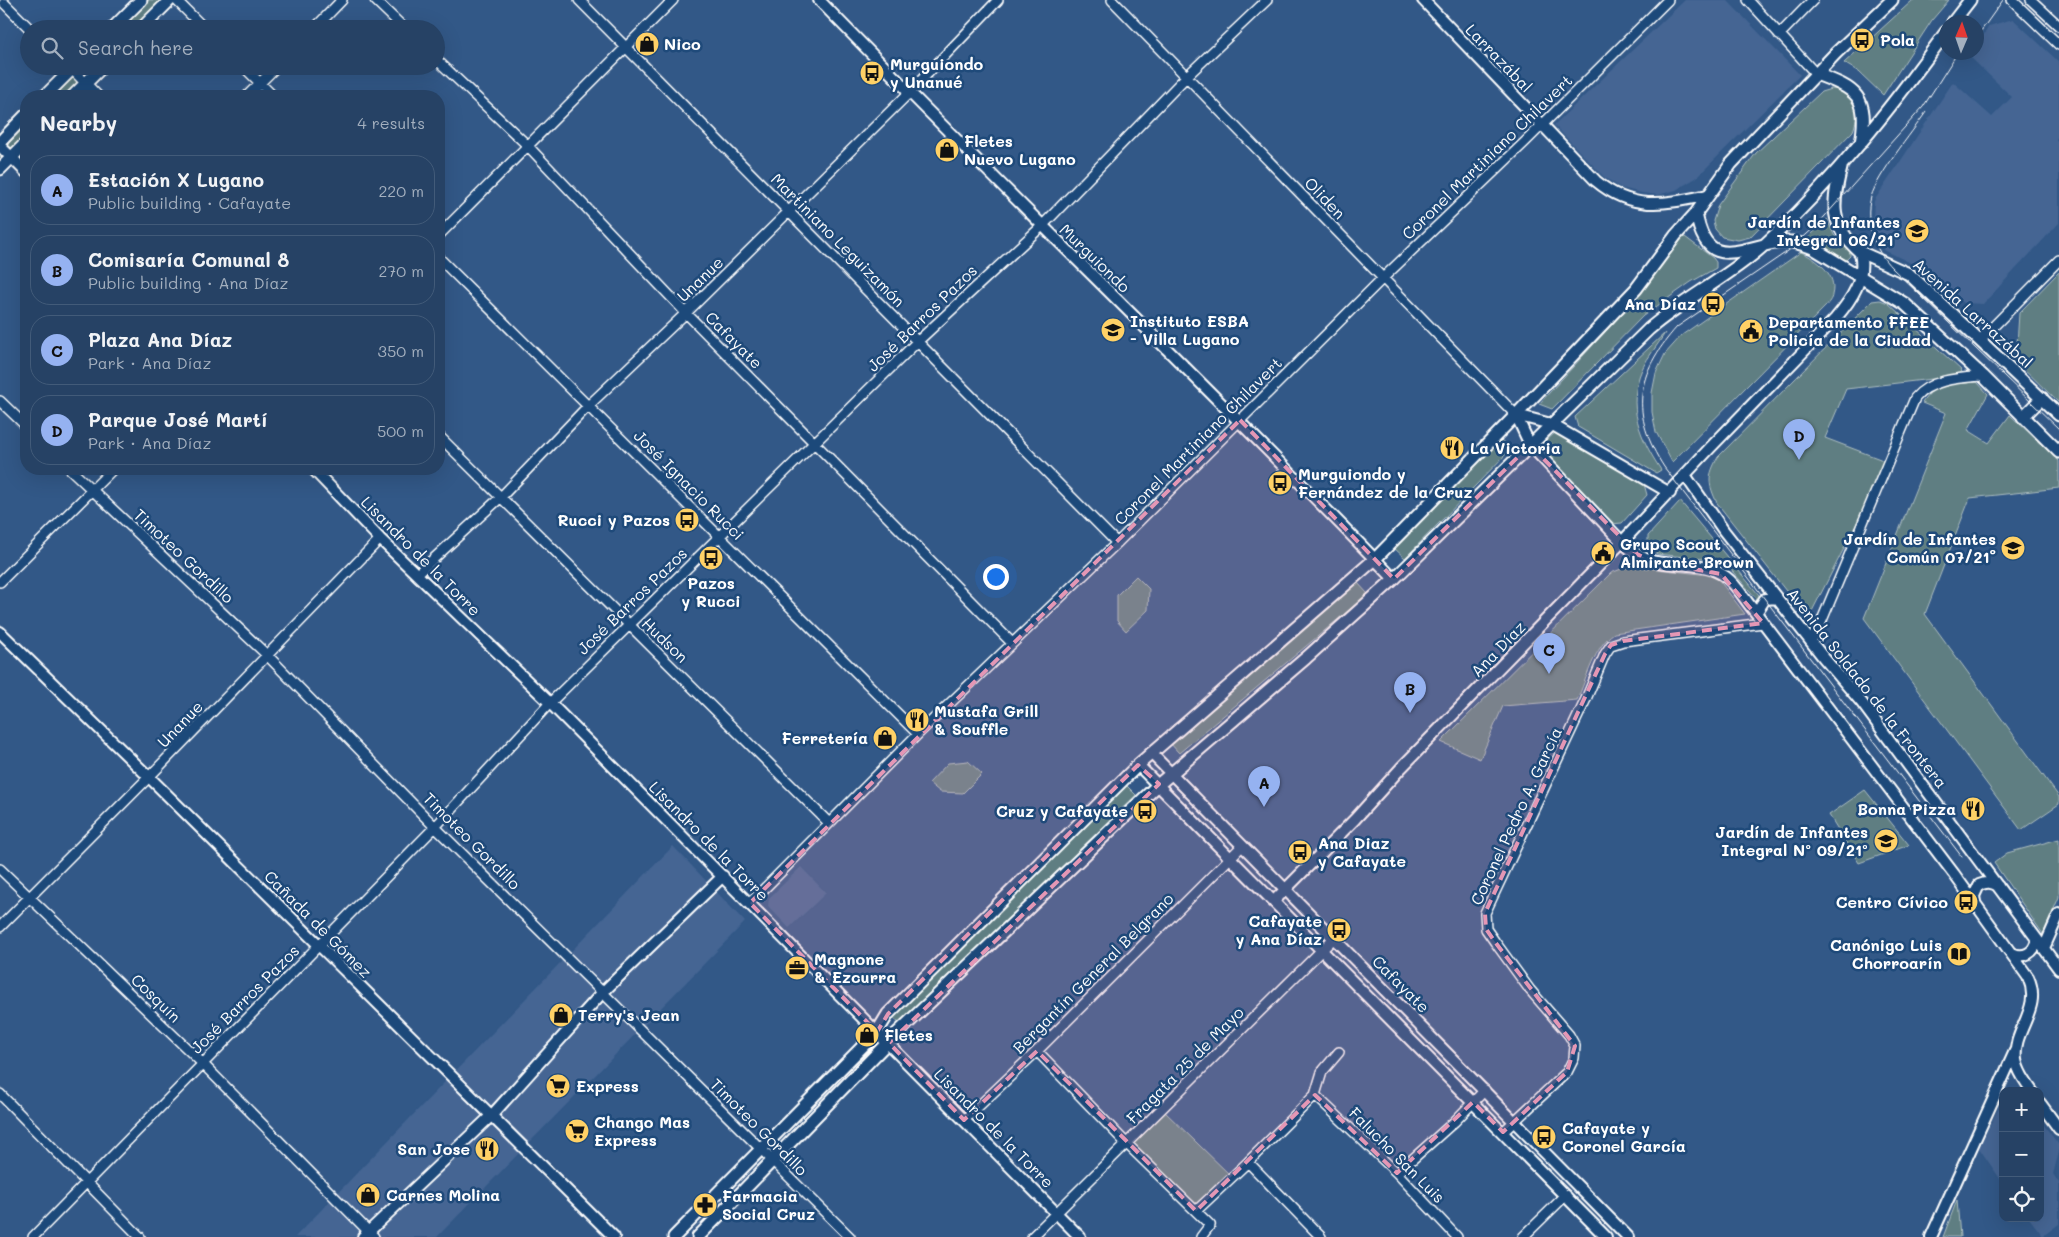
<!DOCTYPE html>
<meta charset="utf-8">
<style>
:root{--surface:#264265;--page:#2e496b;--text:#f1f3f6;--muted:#a4b0bf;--line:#425b79;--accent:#95b2f1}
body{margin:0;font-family:Mali,sans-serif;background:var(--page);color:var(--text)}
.controls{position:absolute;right:15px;bottom:15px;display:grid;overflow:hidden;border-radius:10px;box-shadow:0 5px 20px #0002}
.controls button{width:45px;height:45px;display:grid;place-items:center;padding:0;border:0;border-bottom:1px solid var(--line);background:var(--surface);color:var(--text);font:25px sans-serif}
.compass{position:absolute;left:1939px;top:15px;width:45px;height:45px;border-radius:50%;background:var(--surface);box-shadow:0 5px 20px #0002;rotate:2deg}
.you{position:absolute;left:995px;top:576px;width:18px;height:18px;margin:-12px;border:4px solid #fff;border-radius:50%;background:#1a73e8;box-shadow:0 0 0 8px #1a73e833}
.badge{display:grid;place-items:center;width:32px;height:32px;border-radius:50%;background:var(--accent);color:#111;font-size:16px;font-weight:700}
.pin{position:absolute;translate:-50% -41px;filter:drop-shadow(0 1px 2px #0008)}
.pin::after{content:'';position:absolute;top:26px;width:18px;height:15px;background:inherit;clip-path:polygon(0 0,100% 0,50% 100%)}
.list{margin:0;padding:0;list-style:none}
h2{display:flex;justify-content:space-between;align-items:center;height:65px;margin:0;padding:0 20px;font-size:21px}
h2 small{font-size:16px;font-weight:400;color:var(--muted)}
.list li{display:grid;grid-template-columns:32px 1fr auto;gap:15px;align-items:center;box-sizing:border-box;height:70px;margin:0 10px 10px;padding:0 10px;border:1px solid var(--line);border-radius:20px}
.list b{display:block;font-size:19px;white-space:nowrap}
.list p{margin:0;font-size:16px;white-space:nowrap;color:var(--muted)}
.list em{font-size:16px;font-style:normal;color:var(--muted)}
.icon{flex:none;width:28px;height:28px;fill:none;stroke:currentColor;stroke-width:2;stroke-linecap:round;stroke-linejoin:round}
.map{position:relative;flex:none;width:2059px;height:1237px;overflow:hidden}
.search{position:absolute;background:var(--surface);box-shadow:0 5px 20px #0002;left:20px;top:20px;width:425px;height:55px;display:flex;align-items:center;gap:12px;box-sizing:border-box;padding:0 18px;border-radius:28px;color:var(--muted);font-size:19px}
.panel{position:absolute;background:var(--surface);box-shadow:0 5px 20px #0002;left:20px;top:90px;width:425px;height:385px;border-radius:20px}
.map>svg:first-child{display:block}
</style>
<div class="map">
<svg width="2059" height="1237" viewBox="0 0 2059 1237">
<rect width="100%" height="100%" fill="#325887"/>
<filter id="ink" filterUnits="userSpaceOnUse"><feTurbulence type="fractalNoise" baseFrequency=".02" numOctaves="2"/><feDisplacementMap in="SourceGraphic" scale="10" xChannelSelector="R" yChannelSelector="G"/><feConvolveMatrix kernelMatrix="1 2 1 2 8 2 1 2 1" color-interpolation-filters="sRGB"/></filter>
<g filter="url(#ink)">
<!-- built -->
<path fill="#446593" d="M1685,0H1727L1800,75L1696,178L1676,190L1658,195L1642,193L1621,188L1604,177L1554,125Z
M2013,19L2059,62V136L2056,139L2059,143V223L1983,304L1963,303L1923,269L1884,250L1876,235L1873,218L1874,201L1953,82L1992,117L2012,97L1970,57L1973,53L1976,52L1977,46L1989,26Z
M673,846L745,922L437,1237H295Z
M801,867L826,893L789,928L768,906L769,898Z
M2003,1099V1183L1979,1148Z
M2040,1120L2059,1145V1152L2053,1174L2059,1183V1224L2043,1236L2029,1218H2040Z"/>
<!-- green -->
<path fill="#5e7e82" stroke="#aebec0" d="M141,0H170L141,29H112Z
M1913,0H1949L1932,20L1883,95L1859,72L1844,63Z
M75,66H103L73,96H45Z
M1831,89C1858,91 1861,109 1853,131L1750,237L1738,240L1722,237L1715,229L1713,221L1718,205L1756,153L1821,92Z
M26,115V143L0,169V142Z
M1827,219L1834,235L1850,251V256L1846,260L1807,239Z
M1685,237L1713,258L1716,262V268L1691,282L1643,316L1552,409L1539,404L1639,295L1681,239Z
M1801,252C1816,259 1838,274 1832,295C1832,299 1828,303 1826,306L1672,462L1656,432L1652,412V393L1656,373L1665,354L1682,335Z
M2059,272V403L2016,361L2019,313Z
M1880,300L1888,303L1962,371L1958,376L1846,389L1825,438L1888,462L1808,619L1717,503C1708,483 1707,477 1718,457L1872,301Z
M1665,333C1658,345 1648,356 1642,369C1626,407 1640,438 1661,470L1656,473L1578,427L1575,417Z
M1977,382L1988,394L1968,430L1989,443L2010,415L2059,461V488L1970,498L1925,614L2059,797V804L2021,830L1864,618L1946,413L1922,403C1937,380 1952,385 1977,382Z
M1555,433L1561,434L1644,484L1647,495L1622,523L1611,524L1541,452V445Z
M1501,440L1511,449L1405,558L1394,548Z
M1680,501L1759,595L1757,599L1723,561L1657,554L1648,547V536Z
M1629,566L1709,575L1719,580L1745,614L1614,633C1594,647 1587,678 1577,700L1503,706L1480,759L1441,742L1611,573Z
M1136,576L1149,589L1148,610L1126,631L1117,621V595Z
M1357,582L1368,594L1179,753L1170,743Z
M968,761L982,774L963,793L940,792L929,783L948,763Z
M1125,784L1136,795L900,1024L892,1017Z
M1865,790L1909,845L1859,863L1829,815Z
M2059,839V897L2043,934L1994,863L2007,853Z
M1162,1109L1232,1177L1196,1211L1127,1144Z
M1957,1200L1960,1237H1943Z"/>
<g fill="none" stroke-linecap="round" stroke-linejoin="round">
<defs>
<path id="minor" d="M176,0L205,29
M375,0L405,29
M579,0L1117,543
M1112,0L1516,415
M1748,0L1816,74
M2012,0L2059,45
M2031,0L2059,26
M4,3L30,29
M314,29L342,0
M1779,35L1813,0
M436,59L527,145L686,313L1012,643
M69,66L98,96
M243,66L273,96
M247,96L277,66
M439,235L673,0
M439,258L918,734
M1980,340L2059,260
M0,401L26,426
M439,436L829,823
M70,469L268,656L435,827L850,1237
M417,574L501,497L588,406L686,313L909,93L998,0
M0,582L113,469
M1811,641L1820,625L1915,398C1931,379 1959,378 1983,376
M0,869L202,1063L374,1237
M750,903L918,734L1117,543L1382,279L1525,142L1668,0
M0,927L149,777L380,539
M1037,1051L1127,1144L1207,1222L1210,1225L1201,1237
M0,1094L140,1237
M1315,1095L1397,1173L1457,1237
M964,1120L1037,1051L1242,846
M1503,1132L1567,1072L1574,1058L1575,1046L1569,1035L1530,990L1495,942L1486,929L1485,913L1586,699L1605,654L1611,645L1623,641L1763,623
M1248,1162L1321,1237
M1397,1173L1454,1122L1485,1090
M1196,1211L1248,1162L1315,1095L1322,1072L1339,1052
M33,1237L435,827L550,703L917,342L1042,226L1187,76L1267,0
M1032,1237L1334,938
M1523,1237L1566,1195"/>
<path id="tertiary" d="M819,0C1008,195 1205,383 1394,579
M1423,0L1596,181C1633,212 1665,204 1708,195
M0,146L26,172
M1516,415L1530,445L1622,542C1631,550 1640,558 1652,561C1676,567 1705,561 1726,577C1738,586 1746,602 1756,613L1954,874L2028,977C2043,1010 2012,1029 2016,1060C2018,1071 2025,1081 2032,1091
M1516,415L1551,424L1670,493
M313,469L380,539L550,703L1080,1237
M1685,475L1724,531L1823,657L1862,703L2059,969
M1756,613L1765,599L1777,598
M0,632L149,777L614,1237
M1151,753L1628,1237
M1138,765L1606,1237
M1274,901L1355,819L1401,768L1622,542L1710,448L1835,319C1852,299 1866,279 1860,252
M1975,902L1974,896L1979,885C1987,882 1991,882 1998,886
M2044,948L2059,914
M2011,953C2024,959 2035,953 2037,939
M2040,1103L2059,1129
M363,1237L492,1115L602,993L723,876
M1931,1237L2015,1051"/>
<path id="secondary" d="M1953,22L1970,0
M112,29L141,0
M141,29L170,0
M1816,74C1857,89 1869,96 1861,143
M45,96L75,66
M73,96L103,66
M0,142L26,115
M1841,168C1832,204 1829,225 1860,252L1909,274L2059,415
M0,169L26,143
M1696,213C1707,275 1741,246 1782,242C1793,241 1802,244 1813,248L1905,304L1983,376L2059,452
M2023,417L2042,398
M674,1237L877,1032L888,1014L1138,765L1375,559L1516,415L1636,289L1676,235L1696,213L1731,164L1836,53L1892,0
M698,1237L888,1042L1159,784L1306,658L1394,579L1649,329C1684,299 1727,278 1762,247C1832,183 1891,108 1946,32"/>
</defs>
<!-- minor casing -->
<use href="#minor" stroke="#fff" stroke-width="12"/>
<!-- tertiary casing -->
<use href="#tertiary" stroke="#fff" stroke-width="14"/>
<!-- secondary casing -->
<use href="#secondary" stroke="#fff" stroke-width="15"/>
<!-- minor -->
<use href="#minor" stroke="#1f4a7a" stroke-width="9"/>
<!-- tertiary -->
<use href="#tertiary" stroke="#1f4a7a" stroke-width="10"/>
<!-- secondary -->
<use href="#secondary" stroke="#1f4a7a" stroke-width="11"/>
<!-- tram -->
<path stroke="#fff" stroke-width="1" d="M1976,38L2003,0
M1958,52L1923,107L1816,226L1788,251L1677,327C1635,374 1630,414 1664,467L1962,857
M1926,112C1911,134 1878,174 1871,197C1864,221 1874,250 1892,268L2059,429"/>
</g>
</g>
<!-- marked area -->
<path fill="#e497b5" fill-opacity="0.2" stroke="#e497b5" stroke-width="4" stroke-dasharray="10 6" stroke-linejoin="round" d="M1240,420L1394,579L1530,445L1637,554L1651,561L1721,574L1763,623L1623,641L1611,645L1605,654L1485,913L1486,929L1495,942L1575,1046L1567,1072L1503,1132L1473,1102L1397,1173L1315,1095L1196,1211L1037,1051L964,1120L889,1043L1159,784L1138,765L888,1014L877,1032L750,903Z"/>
<!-- icons -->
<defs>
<symbol id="bus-disc" viewBox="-11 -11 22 22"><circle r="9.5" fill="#ffd166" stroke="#1f4a7a"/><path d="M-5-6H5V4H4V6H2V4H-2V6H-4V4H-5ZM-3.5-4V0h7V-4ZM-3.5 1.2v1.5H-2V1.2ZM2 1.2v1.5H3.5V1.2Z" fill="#111"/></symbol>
<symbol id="shop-disc" viewBox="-11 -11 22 22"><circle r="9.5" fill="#ffd166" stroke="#1f4a7a"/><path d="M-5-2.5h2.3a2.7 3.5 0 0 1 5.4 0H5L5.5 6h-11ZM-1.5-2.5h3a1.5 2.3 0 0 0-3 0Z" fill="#111"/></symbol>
<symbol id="school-disc" viewBox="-11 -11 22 22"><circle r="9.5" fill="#ffd166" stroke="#1f4a7a"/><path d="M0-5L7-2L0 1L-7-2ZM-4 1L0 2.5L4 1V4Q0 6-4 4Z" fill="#111"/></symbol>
<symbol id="civic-disc" viewBox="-11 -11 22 22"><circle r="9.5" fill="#ffd166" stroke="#1f4a7a"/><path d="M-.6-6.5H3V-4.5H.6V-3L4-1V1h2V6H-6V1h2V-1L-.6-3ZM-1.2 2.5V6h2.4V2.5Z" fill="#111"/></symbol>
<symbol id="restaurant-disc" viewBox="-11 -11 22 22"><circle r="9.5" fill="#ffd166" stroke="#1f4a7a"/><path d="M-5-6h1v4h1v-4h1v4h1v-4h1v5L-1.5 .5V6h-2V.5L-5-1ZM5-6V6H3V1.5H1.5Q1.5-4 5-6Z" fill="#111"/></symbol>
<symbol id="library-disc" viewBox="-11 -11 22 22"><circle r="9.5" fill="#ffd166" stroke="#1f4a7a"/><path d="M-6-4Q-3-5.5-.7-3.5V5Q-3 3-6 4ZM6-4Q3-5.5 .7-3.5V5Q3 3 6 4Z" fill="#111"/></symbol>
<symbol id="office-disc" viewBox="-11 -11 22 22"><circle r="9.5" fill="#ffd166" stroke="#1f4a7a"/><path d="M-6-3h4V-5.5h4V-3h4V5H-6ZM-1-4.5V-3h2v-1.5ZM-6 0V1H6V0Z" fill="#111"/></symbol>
<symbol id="supermarket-disc" viewBox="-11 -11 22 22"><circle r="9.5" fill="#ffd166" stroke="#1f4a7a"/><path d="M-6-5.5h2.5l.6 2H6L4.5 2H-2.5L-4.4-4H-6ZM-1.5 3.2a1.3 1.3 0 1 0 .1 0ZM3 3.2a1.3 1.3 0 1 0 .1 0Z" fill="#111"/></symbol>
<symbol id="pharmacy-disc" viewBox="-11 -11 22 22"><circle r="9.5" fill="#ffd166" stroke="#1f4a7a"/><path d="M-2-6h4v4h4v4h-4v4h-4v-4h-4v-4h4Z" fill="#111"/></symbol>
</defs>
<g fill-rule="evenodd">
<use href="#bus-disc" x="1848" y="26" width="28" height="28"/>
<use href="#shop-disc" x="633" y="30" width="28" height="28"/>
<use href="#bus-disc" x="858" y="59" width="28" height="28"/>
<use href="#shop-disc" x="933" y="136" width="28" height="28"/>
<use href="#school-disc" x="1903" y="217" width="28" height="28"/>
<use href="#bus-disc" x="1699" y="290" width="28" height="28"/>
<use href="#school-disc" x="1099" y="316" width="28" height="28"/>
<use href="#civic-disc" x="1737" y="317" width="28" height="28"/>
<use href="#restaurant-disc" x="1438" y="434" width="28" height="28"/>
<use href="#bus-disc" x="1266" y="469" width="28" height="28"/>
<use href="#bus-disc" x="673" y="506" width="28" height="28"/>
<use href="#school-disc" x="1999" y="534" width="28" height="28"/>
<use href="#civic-disc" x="1589" y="539" width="28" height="28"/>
<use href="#bus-disc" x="697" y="544" width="28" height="28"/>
<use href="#restaurant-disc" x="903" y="706" width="28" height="28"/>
<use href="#shop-disc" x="871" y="724" width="28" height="28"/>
<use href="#restaurant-disc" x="1959" y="795" width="28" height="28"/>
<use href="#bus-disc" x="1131" y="797" width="28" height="28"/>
<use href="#school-disc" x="1872" y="827" width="28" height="28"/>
<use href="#bus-disc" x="1286" y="838" width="28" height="28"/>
<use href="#bus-disc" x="1952" y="888" width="28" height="28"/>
<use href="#bus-disc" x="1325" y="916" width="28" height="28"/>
<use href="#library-disc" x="1945" y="940" width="28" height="28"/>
<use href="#office-disc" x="783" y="954" width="28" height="28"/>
<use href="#shop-disc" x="547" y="1001" width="28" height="28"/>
<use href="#shop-disc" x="853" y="1021" width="28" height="28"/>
<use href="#supermarket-disc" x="544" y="1072" width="28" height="28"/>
<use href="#supermarket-disc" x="563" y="1117" width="28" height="28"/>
<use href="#bus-disc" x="1530" y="1123" width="28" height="28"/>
<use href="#restaurant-disc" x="473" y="1135" width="28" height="28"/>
<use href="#shop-disc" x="354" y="1181" width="28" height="28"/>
<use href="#pharmacy-disc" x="691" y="1191" width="28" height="28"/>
</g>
<g text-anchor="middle" stroke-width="5" stroke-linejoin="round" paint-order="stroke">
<!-- poi labels -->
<g font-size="16" font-weight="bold" fill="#fff" stroke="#1f4a7a" text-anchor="start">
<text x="1880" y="46">Pola</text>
<text x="664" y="50">Nico</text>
<text x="890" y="70">Murguiondo<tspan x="890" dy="18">y Unanué</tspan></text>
<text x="964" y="147">Fletes<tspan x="964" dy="18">Nuevo Lugano</tspan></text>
<text x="1900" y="228" text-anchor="end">Jardín de Infantes<tspan x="1900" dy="18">Integral 06/21°</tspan></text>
<text x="1696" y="310" text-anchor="end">Ana Díaz</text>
<text x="1130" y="327">Instituto ESBA<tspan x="1130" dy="18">- Villa Lugano</tspan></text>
<text x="1768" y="328">Departamento FFEE<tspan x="1768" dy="18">Policía de la Ciudad</tspan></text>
<text x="1470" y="454">La Victoria</text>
<text x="1298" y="480">Murguiondo y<tspan x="1298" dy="18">Fernández de la Cruz</tspan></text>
<text x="670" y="526" text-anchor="end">Rucci y Pazos</text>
<text x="1996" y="545" text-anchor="end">Jardín de Infantes<tspan x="1996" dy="18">Común 07/21°</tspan></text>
<text x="1620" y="550">Grupo Scout<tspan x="1620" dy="18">Almirante Brown</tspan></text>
<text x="711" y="589" text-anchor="middle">Pazos<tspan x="711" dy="18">y Rucci</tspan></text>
<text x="934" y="717">Mustafa Grill<tspan x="934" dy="18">&amp; Souffle</tspan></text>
<text x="868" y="744" text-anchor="end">Ferretería</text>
<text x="1956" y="815" text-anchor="end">Bonna Pizza</text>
<text x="1128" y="817" text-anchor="end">Cruz y Cafayate</text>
<text x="1868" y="838" text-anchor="end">Jardín de Infantes<tspan x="1868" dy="18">Integral Nº 09/21º</tspan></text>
<text x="1318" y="849">Ana Diaz<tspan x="1318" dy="18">y Cafayate</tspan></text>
<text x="1948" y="908" text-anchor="end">Centro Cívico</text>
<text x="1322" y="927" text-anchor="end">Cafayate<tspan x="1322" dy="18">y Ana Díaz</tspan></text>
<text x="1942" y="951" text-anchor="end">Canónigo Luis<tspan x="1942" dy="18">Chorroarín</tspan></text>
<text x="814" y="965">Magnone<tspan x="814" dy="18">&amp; Ezcurra</tspan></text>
<text x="578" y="1021">Terry's Jean</text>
<text x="884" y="1041">Fletes</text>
<text x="576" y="1092">Express</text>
<text x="594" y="1128">Chango Mas<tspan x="594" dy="18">Express</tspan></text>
<text x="1562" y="1134">Cafayate y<tspan x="1562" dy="18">Coronel García</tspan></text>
<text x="470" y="1155" text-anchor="end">San Jose</text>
<text x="386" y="1201">Carnes Molina</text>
<text x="722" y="1202">Farmacia<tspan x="722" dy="18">Social Cruz</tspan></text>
</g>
<!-- street labels -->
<g font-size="16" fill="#fff" stroke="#1f4a7a">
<text transform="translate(1499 58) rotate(46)" y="6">Larrazábal</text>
<text transform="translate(1487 157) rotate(-44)" y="6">Coronel Martiniano Chilavert</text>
<text transform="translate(1325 198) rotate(46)" y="6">Oliden</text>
<text transform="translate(838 240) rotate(45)" y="6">Martiniano Leguizamón</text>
<text transform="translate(1095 258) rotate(44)" y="6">Murguiondo</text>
<text transform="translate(700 279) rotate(-44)" y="6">Unanue</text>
<text transform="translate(1973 313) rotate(42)" y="6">Avenida Larrazábal</text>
<text transform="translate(922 318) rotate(-44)" y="6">José Barros Pazos</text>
<text transform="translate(734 340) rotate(45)" y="6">Cafayate</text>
<text transform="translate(1198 441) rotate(-45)" y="6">Coronel Martiniano Chilavert</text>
<text transform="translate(689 485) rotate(45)" y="6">José Ignacio Rucci</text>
<text transform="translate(184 556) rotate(43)" y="6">Timoteo Gordillo</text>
<text transform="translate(421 556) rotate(45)" y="6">Lisandro de la Torre</text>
<text transform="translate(632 601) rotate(-44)" y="6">José Barros Pazos</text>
<text transform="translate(665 640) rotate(44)" y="6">Hudson</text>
<text transform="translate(1498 649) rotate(-46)" y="6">Ana Díaz</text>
<text transform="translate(1867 688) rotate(52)" y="6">Avenida Soldado de la Frontera</text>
<text transform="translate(180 724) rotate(-46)" y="6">Unanue</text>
<text transform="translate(1516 816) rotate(-65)" y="6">Coronel Pedro A. García</text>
<text transform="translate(472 841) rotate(45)" y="6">Timoteo Gordillo</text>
<text transform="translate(709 841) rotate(45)" y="6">Lisandro de la Torre</text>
<text transform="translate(318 924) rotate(45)" y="6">Cañada de Gómez</text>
<text transform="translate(1093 973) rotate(-45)" y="6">Bergantín General Belgrano</text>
<text transform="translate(1401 984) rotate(45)" y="6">Cafayate</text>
<text transform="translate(156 998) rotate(44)" y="6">Cosquín</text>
<text transform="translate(245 999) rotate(-45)" y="6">José Barros Pazos</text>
<text transform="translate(1185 1065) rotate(-45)" y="6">Fragata 25 de Mayo</text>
<text transform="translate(759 1127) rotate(45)" y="6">Timoteo Gordillo</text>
<text transform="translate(994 1128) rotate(45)" y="6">Lisandro de la Torre</text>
<text transform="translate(1397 1155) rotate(45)" y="6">Falucho San Luis</text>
</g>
</g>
</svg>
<div class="controls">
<button>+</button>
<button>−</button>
<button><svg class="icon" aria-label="locate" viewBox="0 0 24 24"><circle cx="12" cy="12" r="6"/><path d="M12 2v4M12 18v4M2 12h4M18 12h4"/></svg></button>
</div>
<svg class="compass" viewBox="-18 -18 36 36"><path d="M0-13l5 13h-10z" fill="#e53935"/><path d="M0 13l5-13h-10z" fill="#a4b0bf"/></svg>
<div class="you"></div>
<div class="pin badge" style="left:1264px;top:807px">A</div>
<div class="pin badge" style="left:1410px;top:713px">B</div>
<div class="pin badge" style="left:1549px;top:674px">C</div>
<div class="pin badge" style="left:1799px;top:460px">D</div>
<div class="search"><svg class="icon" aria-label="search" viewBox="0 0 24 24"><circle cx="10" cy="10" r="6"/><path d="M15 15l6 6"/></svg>Search here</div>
<section class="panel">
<h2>Nearby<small>4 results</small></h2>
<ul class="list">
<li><span class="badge">A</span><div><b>Estación X Lugano</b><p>Public building · Cafayate</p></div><em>220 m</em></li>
<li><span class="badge">B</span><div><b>Comisaría Comunal 8</b><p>Public building · Ana Díaz</p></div><em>270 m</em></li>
<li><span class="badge">C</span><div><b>Plaza Ana Díaz</b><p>Park · Ana Díaz</p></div><em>350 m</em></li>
<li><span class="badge">D</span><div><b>Parque José Martí</b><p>Park · Ana Díaz</p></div><em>500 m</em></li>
</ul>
</section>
</div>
